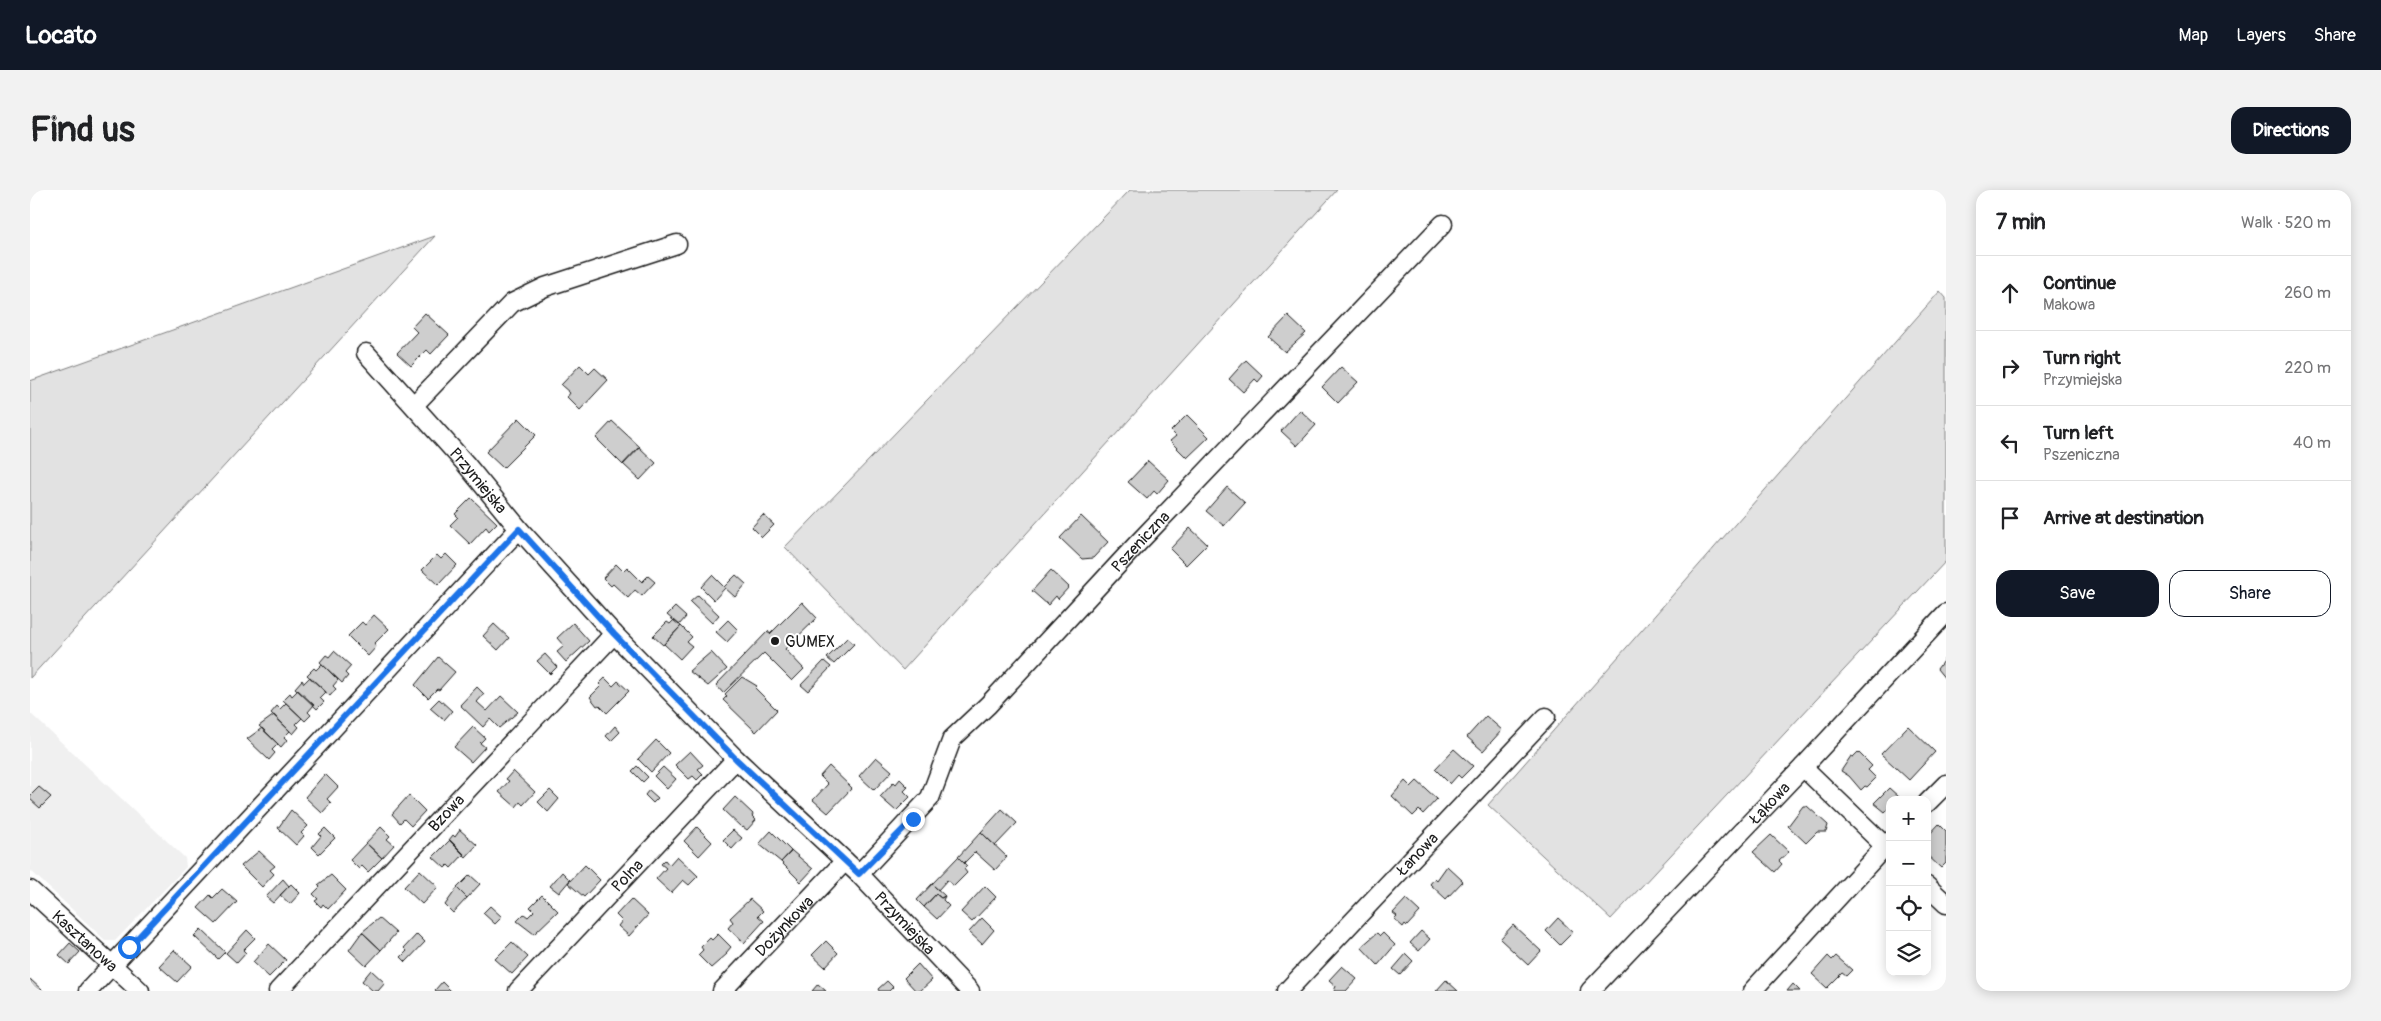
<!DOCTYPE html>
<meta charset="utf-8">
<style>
:root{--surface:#fff;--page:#f2f2f2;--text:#202124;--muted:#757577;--line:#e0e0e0;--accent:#111827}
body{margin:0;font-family:Pangolin,sans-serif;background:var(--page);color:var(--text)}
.controls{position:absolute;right:15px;bottom:15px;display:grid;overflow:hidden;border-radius:10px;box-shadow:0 2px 12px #0003}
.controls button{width:45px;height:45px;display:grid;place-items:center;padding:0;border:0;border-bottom:1px solid var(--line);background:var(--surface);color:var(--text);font:25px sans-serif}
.stop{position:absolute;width:15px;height:15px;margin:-11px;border:4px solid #1a73e8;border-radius:50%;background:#fff}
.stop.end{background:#1a73e8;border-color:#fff;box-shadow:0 1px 5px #0008}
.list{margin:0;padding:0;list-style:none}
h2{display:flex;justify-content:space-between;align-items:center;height:65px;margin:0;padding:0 20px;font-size:21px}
h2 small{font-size:16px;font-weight:400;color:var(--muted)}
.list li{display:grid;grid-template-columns:32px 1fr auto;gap:15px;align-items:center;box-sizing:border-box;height:75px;padding:0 20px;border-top:1px solid var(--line)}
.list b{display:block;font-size:19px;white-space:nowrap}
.list p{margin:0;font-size:16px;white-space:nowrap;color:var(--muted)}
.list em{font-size:16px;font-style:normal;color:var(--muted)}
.actions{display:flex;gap:10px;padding:15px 20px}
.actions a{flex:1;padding:11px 0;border:1px solid var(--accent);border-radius:15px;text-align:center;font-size:18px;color:var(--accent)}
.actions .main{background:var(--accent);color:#fff}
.icon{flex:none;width:28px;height:28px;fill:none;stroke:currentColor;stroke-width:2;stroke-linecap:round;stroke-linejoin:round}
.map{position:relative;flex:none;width:1916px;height:801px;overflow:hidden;border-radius:15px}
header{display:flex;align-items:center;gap:30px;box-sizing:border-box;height:70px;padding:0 25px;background:var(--accent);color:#fff}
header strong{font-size:24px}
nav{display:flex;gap:28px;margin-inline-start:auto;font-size:18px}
.intro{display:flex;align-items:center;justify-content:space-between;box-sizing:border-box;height:120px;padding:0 30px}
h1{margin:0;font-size:35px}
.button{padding:12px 22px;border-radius:15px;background:var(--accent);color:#fff;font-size:18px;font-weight:700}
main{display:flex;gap:30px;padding:0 30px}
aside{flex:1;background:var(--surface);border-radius:15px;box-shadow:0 2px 12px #0003}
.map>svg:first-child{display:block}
</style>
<header>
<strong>Locato</strong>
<nav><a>Map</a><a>Layers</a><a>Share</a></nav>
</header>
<div class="intro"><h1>Find us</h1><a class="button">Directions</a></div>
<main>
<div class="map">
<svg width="1916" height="801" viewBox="0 0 1916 801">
<rect width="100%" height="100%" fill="#fff"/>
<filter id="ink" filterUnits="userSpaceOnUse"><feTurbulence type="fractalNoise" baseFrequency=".02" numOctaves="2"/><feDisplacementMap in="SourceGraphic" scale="10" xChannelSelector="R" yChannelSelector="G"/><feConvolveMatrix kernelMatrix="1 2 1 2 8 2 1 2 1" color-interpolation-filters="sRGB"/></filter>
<g filter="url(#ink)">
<!-- built -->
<path fill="#f0f0f0" d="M0,523L155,668L156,677L85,751H76L0,680Z"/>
<!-- green -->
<path fill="#e2e2e2" stroke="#7f7f7f" d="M1100,0H1307L873,480L755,357Z
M405,46L0,488V191Z
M1910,101L1916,108V371L1581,729L1458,615Z"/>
<!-- building -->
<path fill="#cecece" stroke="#1c1c1c" d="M395,123L419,145L401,164L397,160L381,176L367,163L387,142L382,137Z
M1258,126L1276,143L1255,162L1238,147Z
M1216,170L1233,186L1228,192L1225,189L1213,202L1199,189Z
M550,175L559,184L565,178L578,190L550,220L537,207L540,203L531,195Z
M1311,177L1328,192L1308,213L1292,197Z
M1270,220L1286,235L1267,256L1251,241Z
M1157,225L1179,247L1157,268L1140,251L1146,246L1141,241Z
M489,228L506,245L473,278L456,262Z
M582,231L610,257L593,275L566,248Z
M609,257L626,273L610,290L593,274Z
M1118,271L1139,290L1127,304L1124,301L1117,309L1098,292Z
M1197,297L1215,313L1194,336L1176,321Z
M441,308L467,333L459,341L456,337L440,354L420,335L428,327L425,324Z
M733,325L744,335L732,347L722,337Z
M1051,326L1078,352L1063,368L1052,369L1030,348Z
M1160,338L1177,354L1156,375L1140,359Z
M416,364L427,375L408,395L392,380L407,365L411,369Z
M586,374L593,381L597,377L612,392L618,386L625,392L612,406L605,400L598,408L583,394L581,396L573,388Z
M1021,380L1039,397L1028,409L1026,406L1018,415L1002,401Z
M682,385L695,398L684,410L671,397Z
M706,385L716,394L705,407L694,397Z
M668,405L689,425L682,433L660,412Z
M772,412L787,428L755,459L774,479L762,491L734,463L693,503L686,495L738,441L740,444Z
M645,417L656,427L649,435L637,425Z
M344,425L359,439L344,454L346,457L338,466L318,446L332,432L335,435Z
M644,430L651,436L633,455L623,446L637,432L640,434Z
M698,430L708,440L697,452L686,442Z
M543,433L559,451L536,472L527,462L534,456L527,448Z
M464,434L479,448L468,460L453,446Z
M651,436L662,447L657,452L662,456L650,469L634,454Z
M817,448L824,454L804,474L797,468Z
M304,461L321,476L315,483L318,486L312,493L290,472L296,465L299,467Z
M681,462L697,479L678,496L659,481Z
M515,464L527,477L520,484L507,471Z
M408,467L425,482L409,500L407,499L398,508L385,495Z
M1916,467V490L1907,479Z
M794,471L801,477L778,501L771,495Z
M292,474L308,490L303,496L306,499L300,506L277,485L284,478L286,480Z
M280,487L296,502L290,508L294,512L287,519L265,498L272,490L274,493Z
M712,487L727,496L725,498L747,520L726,542L693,510L697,506L695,504Z
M575,488L583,496L588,491L599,501L577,523L569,515L567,516L560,507L571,496L569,494Z
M447,497L454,504L447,512L457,521L471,506L488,522L469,538L460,529L453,537L430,515Z
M268,500L284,515L278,522L281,525L275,531L253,510L260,503L262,506Z
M409,509L422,521L414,530L400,518Z
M256,513L272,528L266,534L269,537L263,544L241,523L247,516L250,519Z
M244,525L260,541L254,547L257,550L251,557L229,536Z
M1456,526L1472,540L1453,561L1437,547Z
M585,536L590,542L581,551L576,546Z
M1878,536L1905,562L1879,590L1851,564Z
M443,537L455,548L450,553L455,557L441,572L424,557Z
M232,538L248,554L242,560L245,563L239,570L217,549Z
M626,550L639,563L621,582L608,569Z
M1424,559L1443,576L1431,588L1428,585L1420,594L1405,579Z
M660,561L673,575L668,579L673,584L667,590L663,586L659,589L645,575Z
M1828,562L1842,576L1838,580L1846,588L1837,597L1835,596L1831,600L1819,586L1811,581L1821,566L1823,567Z
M846,567L862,581L844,600L829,586Z
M607,576L618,587L613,592L602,581Z
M799,576L822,598L798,623L783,610L798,594L790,586Z
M633,577L646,589L637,599L624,586Z
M483,581L505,602L493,615L490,612L486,617L469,602L479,591L476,589Z
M295,584L308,597L297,609L301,613L292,623L275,607Z
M870,589L878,597L874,601L880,607L866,621L850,607L864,592L866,594Z
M1375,591L1381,597L1387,591L1407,609L1393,624L1389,620L1383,626L1362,606Z
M9,597L21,607L10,618L0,609V606Z
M1859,598L1869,607L1867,610H1860V617L1855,622L1844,613Z
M520,600L529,609L518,622L508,612Z
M619,600L628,608L623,613L615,605Z
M379,605L395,621L381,636L374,629L370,633L362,624Z
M705,607L723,624L722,626L726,630L717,640L713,637L712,638L693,620Z
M1773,616H1777L1798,635L1796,642H1787L1776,653L1758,636Z
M972,619L987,633L965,656L951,642Z
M261,620L278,636L271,643L274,646L266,655L248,638Z
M1909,634L1916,641V673L1911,678L1897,665V647Z
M351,637L360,646L357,649L364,655L352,668L336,653Z
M667,637L682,652L669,666L654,651Z
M295,638L305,648L289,664L282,657L291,646L289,644Z
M429,639L447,655L436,667L419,650L423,645L425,647L430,640Z
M703,640L712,648L702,659L693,650Z
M741,641L761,661L751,672L729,654Z
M951,642L977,667L965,680L945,662L934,673L928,667Z
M1741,645L1759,662L1749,671L1752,674L1745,682L1723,662Z
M420,650L434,664L421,678L418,675L415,678L403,667Z
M336,653L352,668L338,682L332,676L329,679L320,670Z
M229,661L245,676L240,680L244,684L232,697L211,676Z
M762,661L783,679L771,692L751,672Z
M647,666L668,686L659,695L653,690L641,703L626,689L636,678L631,674L635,670L639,675Z
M928,667L937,676L934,679L937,683L924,696L917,690L908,700L902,694Z
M555,675L570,690L554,707L538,693Z
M1417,676L1433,691L1416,709L1400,694L1405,688L1407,690Z
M390,680L408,697L392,714L374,697Z
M532,682L540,690L529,703L520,696Z
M301,685L316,700L298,719L293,714L291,717L285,711L288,709L283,704L290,697L288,695Z
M440,685L450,694L437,708L427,698Z
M253,689L259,696L243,713L236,707Z
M261,694L270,703L260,714L250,705Z
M902,694L915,706L911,708L906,704L894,717L887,710Z
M955,696L966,707L942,732L931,722Z
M427,698L437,708L423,723L415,715Z
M192,699L207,712L186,734L168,718L180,705L183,708Z
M906,704L911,708L915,706L913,710L919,716L907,729L894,717Z
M512,705L528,721L504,744L487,731L494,724L498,727L504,721L500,717Z
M601,709L618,725L599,746L588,736L592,731L586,725Z
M720,709L733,721L728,726L734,731L714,753L698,738L703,732L700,728Z
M1376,709L1390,722L1377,736L1375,734L1373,737L1364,729L1367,726L1363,723Z
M460,716L472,727L465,734L453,723Z
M349,728L366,743L351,760L332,742Z
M952,728L964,740L952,754L939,742Z
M1528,728L1543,742L1530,755L1516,741Z
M1483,735L1511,761L1498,775L1470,749Z
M171,739L195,762L188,769L164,746Z
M217,740L225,748L213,760L216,763L207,773L196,763Z
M1391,741L1400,749L1389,761L1380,753Z
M332,742L351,760L336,776L319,760Z
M1347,743L1350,746L1353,743L1365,755L1348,775L1331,757Z
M387,744L395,752L376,772L371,767L377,761L374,758Z
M688,744L701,757L696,763L697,764L681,778L668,765L673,760L671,757L680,748L682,750Z
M796,751L808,763L795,777L782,765Z
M482,752L498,767L482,784L465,769Z
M40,753L50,762L39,774L29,765Z
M239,754L256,770L239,787L223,772Z
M144,760L162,776L147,792L129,776Z
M1376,764L1383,771L1370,785L1363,779Z
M1798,766L1802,770L1806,766L1822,780L1816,786L1812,783L1797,798L1782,784Z
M888,774L902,790L890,801H886L874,788Z
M1312,776L1327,789L1316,801H1304L1306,796L1299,790Z
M341,780L355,793L348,801H343L332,791Z
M0,789L13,801H0Z
M1416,790L1428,801H1406Z
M857,791L863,797L859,801H849L848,799Z
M412,792L421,801H406L405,800Z
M788,794L796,801H782Z
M1763,794L1770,801H1757Z"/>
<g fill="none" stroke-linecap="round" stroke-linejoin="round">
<defs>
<g id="street">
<path id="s1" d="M336,163L435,273L489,339L584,444L706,569L829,684L940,801"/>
<path d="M384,215L482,113L515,97L647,54"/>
<path d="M1773,577L1860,661"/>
<path d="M1897,613L1916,594"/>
<path id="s2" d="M829,684L900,608L922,549L958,515L1108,353L1413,34"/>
<path d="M1897,696L1916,714"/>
<path id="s3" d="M0,700L110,801"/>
<path d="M58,801L489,339"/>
<path id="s4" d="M248,801L584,444"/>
<path id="s5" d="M488,801L706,569"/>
<path id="s6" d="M692,801L815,671"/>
<path id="s7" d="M1257,801L1516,527"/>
<path id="s8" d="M1560,801L1773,577L1916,423"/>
<path d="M1722,801L1860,651"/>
</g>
</defs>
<!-- street casing -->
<use href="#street" stroke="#1c1c1c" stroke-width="21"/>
<!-- street -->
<use href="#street" stroke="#fff" stroke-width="18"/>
</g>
</g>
<g fill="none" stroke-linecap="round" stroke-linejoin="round" filter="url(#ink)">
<!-- route -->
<path stroke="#1a73e8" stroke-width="6" d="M99,757L489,339L584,444L706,569L829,684L883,629"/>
</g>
<!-- markers -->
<circle fill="#1c1c1c" stroke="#fff" stroke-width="2" cx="745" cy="451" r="5"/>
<g text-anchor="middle" stroke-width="4" stroke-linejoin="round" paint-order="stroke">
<!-- street labels -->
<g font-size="16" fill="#1c1c1c" stroke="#fff">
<text dy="6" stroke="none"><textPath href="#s1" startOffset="170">Przymiejska</textPath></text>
<text dy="6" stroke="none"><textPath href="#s2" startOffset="440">Pszeniczna</textPath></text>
<text dy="6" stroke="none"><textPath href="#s8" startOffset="260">Łąkowa</textPath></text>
<text dy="6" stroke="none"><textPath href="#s4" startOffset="245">Bzowa</textPath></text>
<text dy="6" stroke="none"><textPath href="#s7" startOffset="189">Łanowa</textPath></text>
<text dy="6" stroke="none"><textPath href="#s5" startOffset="159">Polna</textPath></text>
<text dy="6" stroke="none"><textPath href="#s1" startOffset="785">Przymiejska</textPath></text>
<text dy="6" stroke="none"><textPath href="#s6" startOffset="90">Dożynkowa</textPath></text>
<text dy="6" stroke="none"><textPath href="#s3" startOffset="75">Kasztanowa</textPath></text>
</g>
<!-- poi labels -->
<g font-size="16" fill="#1c1c1c" stroke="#fff" text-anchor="start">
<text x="755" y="457">GUMEX</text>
</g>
</g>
</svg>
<div class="controls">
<button>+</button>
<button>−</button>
<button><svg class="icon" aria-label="locate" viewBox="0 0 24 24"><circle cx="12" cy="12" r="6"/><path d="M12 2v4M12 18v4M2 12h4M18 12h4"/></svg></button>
<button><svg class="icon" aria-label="layers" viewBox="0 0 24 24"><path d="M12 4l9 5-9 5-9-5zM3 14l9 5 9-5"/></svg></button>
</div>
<div class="stop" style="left:99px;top:757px"></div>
<div class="stop end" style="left:883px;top:629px"></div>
</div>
<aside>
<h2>7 min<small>Walk · 520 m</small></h2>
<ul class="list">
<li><svg class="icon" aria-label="ahead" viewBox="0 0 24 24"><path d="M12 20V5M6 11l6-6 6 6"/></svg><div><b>Continue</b><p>Makowa</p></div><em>260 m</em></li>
<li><svg class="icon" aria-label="right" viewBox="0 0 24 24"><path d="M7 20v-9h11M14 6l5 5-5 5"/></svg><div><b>Turn right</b><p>Przymiejska</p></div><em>220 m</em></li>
<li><svg class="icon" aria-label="left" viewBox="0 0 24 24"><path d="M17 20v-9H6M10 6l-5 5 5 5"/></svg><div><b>Turn left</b><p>Pszeniczna</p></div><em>40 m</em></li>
<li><svg class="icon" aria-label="arrive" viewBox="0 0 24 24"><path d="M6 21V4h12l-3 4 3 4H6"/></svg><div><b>Arrive at destination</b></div></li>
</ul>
<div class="actions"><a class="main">Save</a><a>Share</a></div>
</aside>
</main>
